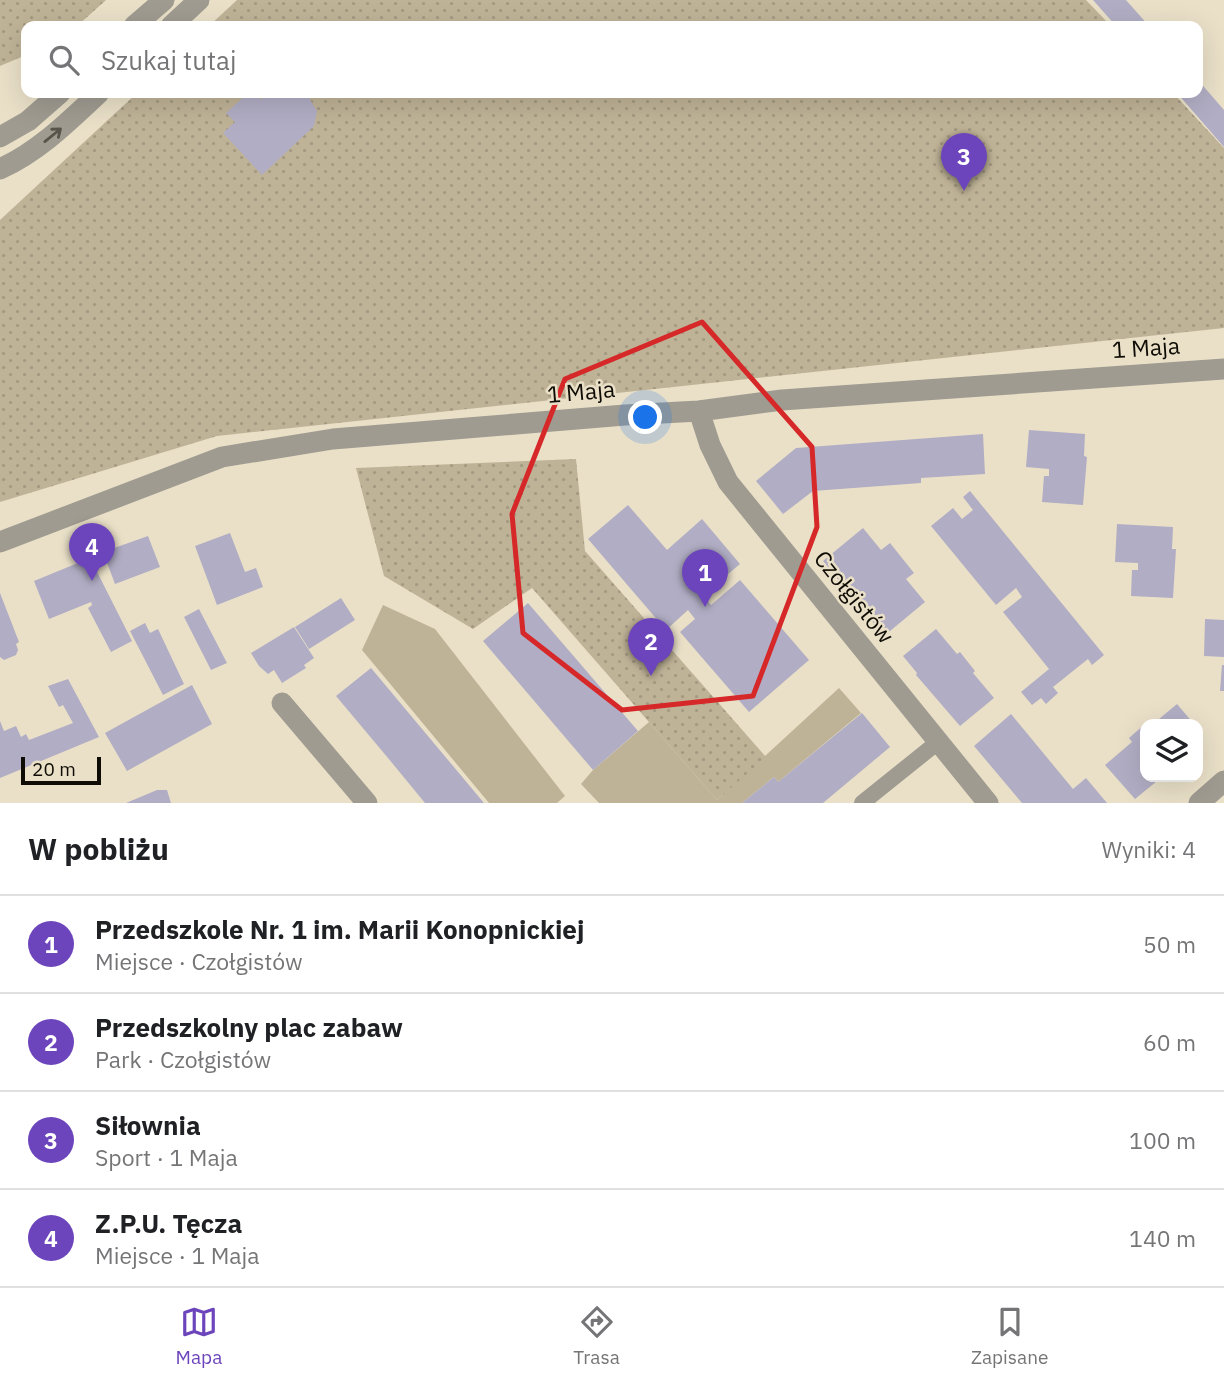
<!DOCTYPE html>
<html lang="pl">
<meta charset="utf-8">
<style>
:root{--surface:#fff;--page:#f2f2f2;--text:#202124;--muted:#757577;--line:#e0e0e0;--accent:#6c44bc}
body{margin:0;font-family:"IBM Plex Sans",sans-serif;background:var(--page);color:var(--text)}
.controls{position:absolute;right:21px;bottom:21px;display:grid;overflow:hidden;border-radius:14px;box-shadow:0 7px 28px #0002}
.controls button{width:63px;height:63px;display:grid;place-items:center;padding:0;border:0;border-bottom:2px solid var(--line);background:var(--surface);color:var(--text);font:35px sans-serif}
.scale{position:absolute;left:21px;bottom:18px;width:80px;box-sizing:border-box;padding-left:7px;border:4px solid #0f0c05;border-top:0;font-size:19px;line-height:24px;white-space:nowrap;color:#0f0c05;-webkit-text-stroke:5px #eae0c8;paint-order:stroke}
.you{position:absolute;left:646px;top:418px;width:24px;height:24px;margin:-18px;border:5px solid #fff;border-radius:50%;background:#1a73e8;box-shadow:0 0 0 10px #1a73e833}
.badge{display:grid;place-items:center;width:46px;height:46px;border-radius:50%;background:var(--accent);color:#fff;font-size:23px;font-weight:700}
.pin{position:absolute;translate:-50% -58px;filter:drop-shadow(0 2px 4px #0008)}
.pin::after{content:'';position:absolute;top:37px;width:24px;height:21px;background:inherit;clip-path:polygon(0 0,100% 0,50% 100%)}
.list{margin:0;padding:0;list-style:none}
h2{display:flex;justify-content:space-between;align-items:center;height:91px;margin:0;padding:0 28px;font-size:30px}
h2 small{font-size:23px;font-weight:400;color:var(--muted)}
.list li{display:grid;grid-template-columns:46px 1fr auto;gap:21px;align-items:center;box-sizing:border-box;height:98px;padding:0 28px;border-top:2px solid var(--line)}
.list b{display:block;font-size:26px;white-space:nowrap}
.list p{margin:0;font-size:23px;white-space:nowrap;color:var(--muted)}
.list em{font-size:23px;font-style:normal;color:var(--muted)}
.icon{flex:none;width:38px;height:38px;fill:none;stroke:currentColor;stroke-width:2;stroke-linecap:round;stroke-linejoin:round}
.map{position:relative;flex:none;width:1224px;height:803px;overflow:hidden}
.search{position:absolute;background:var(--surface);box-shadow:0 7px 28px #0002;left:21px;right:21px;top:21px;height:77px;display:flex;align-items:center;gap:18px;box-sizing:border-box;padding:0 24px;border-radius:14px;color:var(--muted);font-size:26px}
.sheet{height:483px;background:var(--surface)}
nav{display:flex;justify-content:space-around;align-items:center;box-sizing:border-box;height:98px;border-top:2px solid var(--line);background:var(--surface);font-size:19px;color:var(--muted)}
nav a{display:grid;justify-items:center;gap:4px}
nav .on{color:var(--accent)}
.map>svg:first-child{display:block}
</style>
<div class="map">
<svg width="1224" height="803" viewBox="0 0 1224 803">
<defs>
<pattern id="park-dots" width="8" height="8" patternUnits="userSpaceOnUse" patternTransform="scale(1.75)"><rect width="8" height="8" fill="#bfb397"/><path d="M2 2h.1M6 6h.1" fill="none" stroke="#a39981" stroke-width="1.8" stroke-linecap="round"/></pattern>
</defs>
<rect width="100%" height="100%" fill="#eae0c8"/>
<!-- grass -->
<path fill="#bfb397" d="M383,605L435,629L565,796L557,803H489L362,650Z
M839,688L861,713L778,782L774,777L742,803H599L581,784L593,770L649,722L717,800Z"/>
<!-- park -->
<path fill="url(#park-dots)" d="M0,0H106L77,26H26V55L0,66Z
M237,0H1086L1111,26H209Z
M137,93H1173L1224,148V328L217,436L0,502V220Z
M576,459L585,551L766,757L717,800L532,588L473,629L384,576L356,468Z"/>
<!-- building -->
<path fill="#b1adc4" d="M1093,0H1126L1149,26H1116Z
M1198,80L1224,110V147L1177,93H1198Z
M248,93H255L261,100L267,93H306L317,111L314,126L262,175L223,133L235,122L226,113Z
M1029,430L1085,434L1084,456L1087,457L1083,505L1042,502L1044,476H1049V469L1026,467Z
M983,434L985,474L921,478V483L813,491L783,514L756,481L796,448Z
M970,491L1104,655L1092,665L1088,659L1053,687L1058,693L1046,704L1041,698L1032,705L1021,692L1049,669L1003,612L1022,597L1016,588L996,605L931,526L953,508L962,519L973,510L963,497Z
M628,505L667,550L702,519L740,564L703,595L711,605L740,580L809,660L749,712L680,632L695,619L688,610L666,630L588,539Z
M1117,524L1173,527L1172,549H1176L1173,598L1131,596L1132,570H1138V563L1115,562Z
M863,528L881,550L890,543L914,573L906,579L925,602L884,636L823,561Z
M230,533L245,572L256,568L263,587L217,605L195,546Z
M148,536L160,567L115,584L103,552Z
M90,558L132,641L111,652L88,608L92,605L91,602L49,619L34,581Z
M0,593L19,642L16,644L18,650L16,655L4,660L0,657Z
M341,598L355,620L309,649L295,627Z
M528,603L638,731L593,770L483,641Z
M199,609L227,663L211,670L184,617Z
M1205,619L1224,620V657L1204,656Z
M145,623L150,633L158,629L184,684L163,695L130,631Z
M294,627L314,658L304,665L306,668L282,683L274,670L268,674L259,666L251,653Z
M936,629L957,654L960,652L975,671L973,673L994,698L960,726L916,675L917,673L903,656Z
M1222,665H1224V691H1220Z
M371,668L484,803H425L388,758L336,696Z
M68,679L99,737L0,778V721L4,731L16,726L21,737L26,734L29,740L73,723L63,705L59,707L48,686Z
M192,685L212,724L127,771L105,733Z
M1177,704L1194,724H1153Z
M862,713L890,747L823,803H742L774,777L778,782Z
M1011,714L1073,789L1086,778L1107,803H1022L974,746Z
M1145,724V777H1162L1135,799L1105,765L1132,742L1129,738Z
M157,790H167L171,803H126Z"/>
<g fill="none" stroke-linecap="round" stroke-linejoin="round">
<!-- service -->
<path stroke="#9f9b91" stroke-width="16" d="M862,803L938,742"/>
<!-- minor -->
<path stroke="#9f9b91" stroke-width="21" d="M699,411L710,445L728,482L988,803
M0,542L222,457L333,439L625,415L699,411L782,400L1224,369
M282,703L367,803
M1199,803L1224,781"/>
<!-- tertiary -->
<path stroke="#9f9b91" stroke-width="21" d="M134,26L164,0
M171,26L199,0
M0,137L28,121L60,93
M0,169C39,151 68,122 99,93"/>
</g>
<!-- one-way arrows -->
<defs><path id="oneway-shaft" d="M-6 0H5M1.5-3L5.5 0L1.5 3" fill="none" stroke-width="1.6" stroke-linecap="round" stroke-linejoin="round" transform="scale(1.75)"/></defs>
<use stroke="#57544b" href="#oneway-shaft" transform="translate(53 135) rotate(-39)"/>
<!-- marked area -->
<path fill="none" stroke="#d62828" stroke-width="5" stroke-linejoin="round" d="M702,322L812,447L817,527L753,696L622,710L523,633L512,514L565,379Z"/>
<g text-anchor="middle" stroke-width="5" stroke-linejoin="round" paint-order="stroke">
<!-- street labels -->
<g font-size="23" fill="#0f0c05" stroke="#eae0c8">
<text transform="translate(1146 348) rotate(-4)" y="8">1 Maja</text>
<text transform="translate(581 392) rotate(-5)" y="8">1 Maja</text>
<text transform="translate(854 597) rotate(51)" y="8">Czołgistów</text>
</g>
</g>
</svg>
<div class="controls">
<button><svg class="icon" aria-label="layers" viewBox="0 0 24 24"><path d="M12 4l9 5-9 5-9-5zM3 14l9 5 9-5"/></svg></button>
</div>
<div class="scale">20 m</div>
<div class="you"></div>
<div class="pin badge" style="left:705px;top:607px">1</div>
<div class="pin badge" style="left:651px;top:676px">2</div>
<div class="pin badge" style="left:964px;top:191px">3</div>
<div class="pin badge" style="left:92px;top:581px">4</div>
<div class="search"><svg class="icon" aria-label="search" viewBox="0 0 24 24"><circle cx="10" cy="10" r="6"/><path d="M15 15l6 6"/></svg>Szukaj tutaj</div>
</div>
<section class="sheet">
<h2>W pobliżu<small>Wyniki: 4</small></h2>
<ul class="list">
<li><span class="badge">1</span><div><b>Przedszkole Nr. 1 im. Marii Konopnickiej</b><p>Miejsce · Czołgistów</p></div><em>50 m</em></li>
<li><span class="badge">2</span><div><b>Przedszkolny plac zabaw</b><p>Park · Czołgistów</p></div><em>60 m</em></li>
<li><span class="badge">3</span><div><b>Siłownia</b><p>Sport · 1 Maja</p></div><em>100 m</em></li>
<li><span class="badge">4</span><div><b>Z.P.U. Tęcza</b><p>Miejsce · 1 Maja</p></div><em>140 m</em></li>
</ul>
</section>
<nav>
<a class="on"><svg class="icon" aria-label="map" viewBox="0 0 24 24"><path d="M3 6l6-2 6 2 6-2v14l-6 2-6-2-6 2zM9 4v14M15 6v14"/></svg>Mapa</a>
<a><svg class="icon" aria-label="directions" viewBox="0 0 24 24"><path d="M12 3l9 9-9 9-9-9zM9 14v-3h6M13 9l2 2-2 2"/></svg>Trasa</a>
<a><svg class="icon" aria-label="saved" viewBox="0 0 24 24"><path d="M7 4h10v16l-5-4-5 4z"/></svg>Zapisane</a>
</nav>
